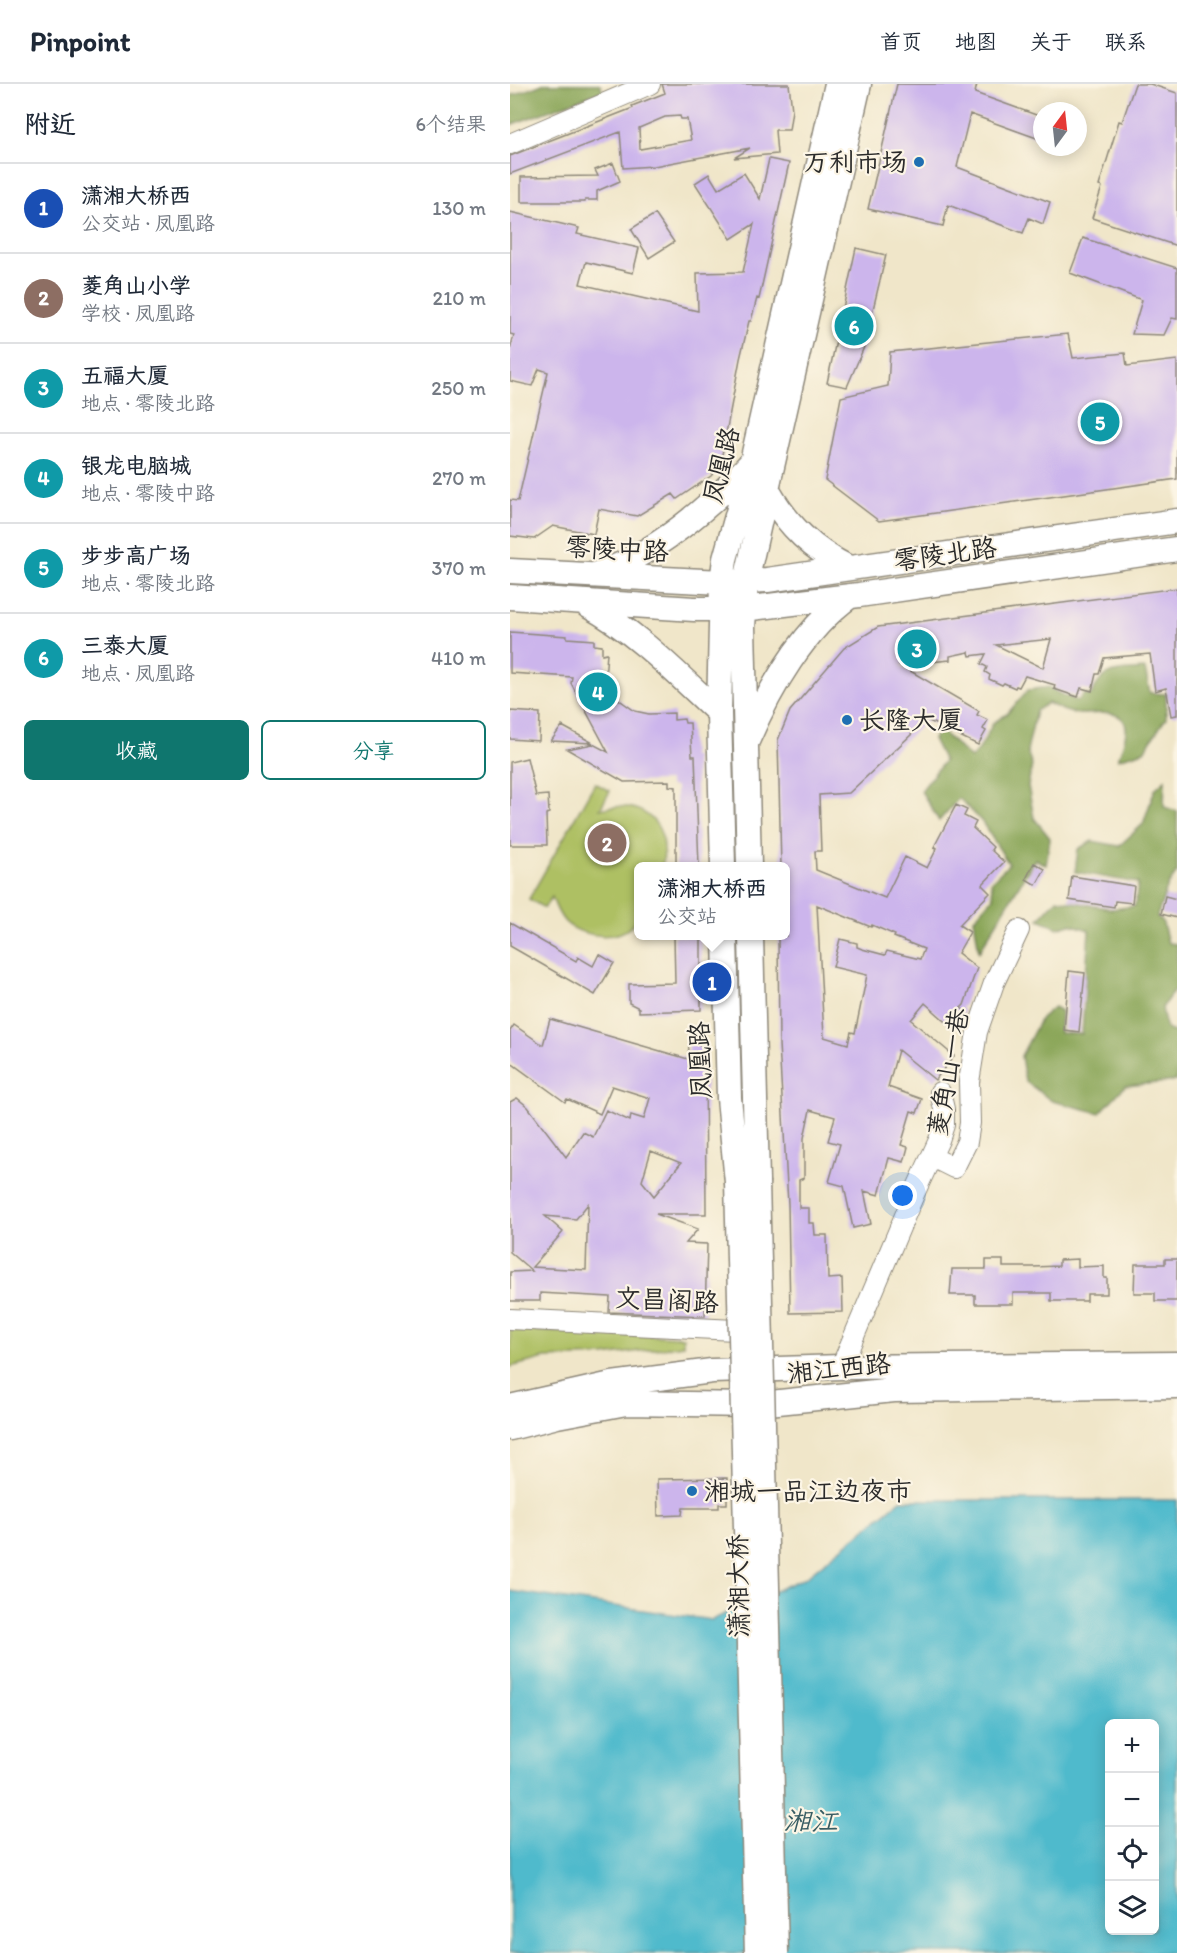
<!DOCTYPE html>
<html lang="zh">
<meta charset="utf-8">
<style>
:root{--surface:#fff;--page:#f6f6f7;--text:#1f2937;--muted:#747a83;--line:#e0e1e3;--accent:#0f766e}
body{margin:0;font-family:Itim,"LXGW WenKai TC",sans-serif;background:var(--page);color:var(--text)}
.controls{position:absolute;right:18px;bottom:18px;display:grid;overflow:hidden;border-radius:9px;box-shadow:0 3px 15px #0003}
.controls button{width:54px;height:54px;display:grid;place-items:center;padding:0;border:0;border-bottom:2px solid var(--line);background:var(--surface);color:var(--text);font:30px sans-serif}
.compass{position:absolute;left:523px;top:18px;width:54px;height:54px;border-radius:50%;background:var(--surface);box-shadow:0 3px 15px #0003;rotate:15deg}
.you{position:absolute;left:393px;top:1112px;width:21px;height:21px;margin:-15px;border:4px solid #fff;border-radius:50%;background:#1a73e8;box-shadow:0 0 0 9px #1a73e833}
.badge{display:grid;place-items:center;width:39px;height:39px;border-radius:50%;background:var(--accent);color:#fff;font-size:20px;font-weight:700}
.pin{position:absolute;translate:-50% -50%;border:3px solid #fff;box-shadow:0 2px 6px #0006}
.popup{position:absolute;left:124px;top:778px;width:156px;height:78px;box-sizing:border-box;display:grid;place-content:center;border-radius:9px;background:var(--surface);filter:drop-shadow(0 2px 4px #0005);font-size:20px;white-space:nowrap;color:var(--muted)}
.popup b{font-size:22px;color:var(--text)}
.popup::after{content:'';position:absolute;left:50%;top:100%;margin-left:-12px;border:12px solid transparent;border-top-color:var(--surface)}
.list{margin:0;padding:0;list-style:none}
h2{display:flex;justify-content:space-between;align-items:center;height:78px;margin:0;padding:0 24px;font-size:26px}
h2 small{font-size:20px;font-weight:400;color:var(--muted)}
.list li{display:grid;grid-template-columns:39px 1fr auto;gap:18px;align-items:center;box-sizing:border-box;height:90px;padding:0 24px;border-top:2px solid var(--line)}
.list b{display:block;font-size:22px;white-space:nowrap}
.list p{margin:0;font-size:20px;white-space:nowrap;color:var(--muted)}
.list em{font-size:20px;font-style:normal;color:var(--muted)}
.actions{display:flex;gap:12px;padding:18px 24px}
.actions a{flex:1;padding:14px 0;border:2px solid var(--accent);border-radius:9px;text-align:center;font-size:21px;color:var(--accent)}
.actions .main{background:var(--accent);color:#fff}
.icon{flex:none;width:33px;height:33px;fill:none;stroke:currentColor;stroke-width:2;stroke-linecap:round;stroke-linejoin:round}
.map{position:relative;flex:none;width:667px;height:1869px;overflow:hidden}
header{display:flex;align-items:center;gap:36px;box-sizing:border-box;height:84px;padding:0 30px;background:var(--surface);border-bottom:2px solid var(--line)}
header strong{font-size:28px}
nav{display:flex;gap:33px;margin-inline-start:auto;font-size:21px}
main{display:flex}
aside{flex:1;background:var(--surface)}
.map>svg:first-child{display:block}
</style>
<header>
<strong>Pinpoint</strong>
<nav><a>首页</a><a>地图</a><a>关于</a><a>联系</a></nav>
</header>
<main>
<aside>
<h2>附近<small>6个结果</small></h2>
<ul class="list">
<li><span class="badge" style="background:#1a4fb4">1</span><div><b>潇湘大桥西</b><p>公交站 · 凤凰路</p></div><em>130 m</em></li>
<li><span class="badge" style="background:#8d6e63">2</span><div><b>菱角山小学</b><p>学校 · 凤凰路</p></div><em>210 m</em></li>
<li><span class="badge" style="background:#0f9aa8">3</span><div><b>五福大厦</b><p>地点 · 零陵北路</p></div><em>250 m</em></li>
<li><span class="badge" style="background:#0f9aa8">4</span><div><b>银龙电脑城</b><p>地点 · 零陵中路</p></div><em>270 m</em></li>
<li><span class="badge" style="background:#0f9aa8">5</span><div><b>步步高广场</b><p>地点 · 零陵北路</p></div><em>370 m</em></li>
<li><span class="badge" style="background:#0f9aa8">6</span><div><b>三泰大厦</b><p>地点 · 凤凰路</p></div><em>410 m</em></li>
</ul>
<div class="actions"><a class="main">收藏</a><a>分享</a></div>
</aside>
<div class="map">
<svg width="667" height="1869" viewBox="0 0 667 1869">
<rect width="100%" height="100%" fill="#fcf5e5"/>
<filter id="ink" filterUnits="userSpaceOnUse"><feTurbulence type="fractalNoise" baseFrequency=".0167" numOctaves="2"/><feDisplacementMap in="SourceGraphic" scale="12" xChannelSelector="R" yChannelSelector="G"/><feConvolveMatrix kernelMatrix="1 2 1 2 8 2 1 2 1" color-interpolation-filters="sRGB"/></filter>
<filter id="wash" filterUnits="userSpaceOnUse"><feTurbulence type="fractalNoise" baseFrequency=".008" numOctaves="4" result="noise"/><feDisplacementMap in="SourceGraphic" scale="24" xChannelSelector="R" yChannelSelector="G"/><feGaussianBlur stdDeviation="1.35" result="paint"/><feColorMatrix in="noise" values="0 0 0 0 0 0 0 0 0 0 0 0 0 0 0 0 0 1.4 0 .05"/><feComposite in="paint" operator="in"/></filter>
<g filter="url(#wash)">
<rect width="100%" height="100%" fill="#f0e6c9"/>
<!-- green -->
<path fill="#aec063" stroke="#6c7647" stroke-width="1.5" d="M85,699L100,707L90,725C131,714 162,739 152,782H128C128,795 132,818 128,830C120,860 73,855 55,838C48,830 45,822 42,813L34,824L19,815Z
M0,1246L173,1253V1261L94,1272L35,1274L0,1283Z"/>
<!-- forest -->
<path fill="#8aa659" stroke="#5a6842" stroke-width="1.5" d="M33,0H90L93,7L0,41V12Z
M635,585L640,609L656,610V634L634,667L608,675C611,667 615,656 616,647C618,622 582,631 569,630C557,629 548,624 538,619L526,627L517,667L522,681L518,702L524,734L540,754L536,781L525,775L469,868L464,835L483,813L481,798L499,780L472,738L449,714L429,737L411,707L434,677L423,655L429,645L461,674L470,664L483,639L497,630L518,606L539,603L548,609L568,617L574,610L581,611C595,582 606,588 635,585Z
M655,696L654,723L667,727V788L658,801L647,832L653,839L658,859L667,860V907H663L652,924L656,945L667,949V997L615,1002L590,1029L542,1017L515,997L511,972L531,934L544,923L551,927L550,949L572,950L579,846L560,840L548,844L529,835L547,815L602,825L625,822L628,799L565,788L568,765L582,757L609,762L633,740L645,705Z"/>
<!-- water -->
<path fill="#4fbacc" stroke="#3d727c" stroke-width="1.5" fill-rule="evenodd" d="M391,1416H667V1869H0V1507L202,1536L296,1493ZM600,1640H644V1846H600Z"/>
<g id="blocks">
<!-- building -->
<path fill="#ccb5ec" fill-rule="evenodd" d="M152,0H279L282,26L279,46H265L267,70L224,74L240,64L144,82L113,84L110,48L0,90V72L123,24L122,22L155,9ZM170,32L171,35H177L181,56L130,65L129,44L155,33Z
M387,0H467L465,9L532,33V56L460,30L447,83L540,118L533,140L519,134L513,149L438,121L433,142L358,125Z
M625,0H640L667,9V162L582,134L592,103L589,102L609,37L612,38Z
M259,75L279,79L249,215L247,214L241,237H239L230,275L211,376L206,386L201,392L167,415L163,410L127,432L89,425L84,450L43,442L24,455L0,452V416L8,417L38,288L29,285L22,302L0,297V266L4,251L0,250V128L69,144L67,150L129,164L123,189L76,178L70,200L188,227L187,189L233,188L244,140L221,155L185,99L199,90L208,105L234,89L250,115Z
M103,79L110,97L87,107V116H75V118H11V93L88,92L85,86Z
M145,130L164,158L139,174L121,145Z
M573,154L667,184V235L662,234L654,251L622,250L632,216L560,189Z
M346,164L376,171L354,263L337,303L317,299Z
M558,250L563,274L615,269L617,282L667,276V395L369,437L315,396L331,313L378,302L380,268Z
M667,504V631L661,632L656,604L645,607L640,570L594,574L589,590H586L582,607L571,604L568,613L544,605L545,601L515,592L509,603L506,602L505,604L494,599L492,601L479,595L480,591L475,588L477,583L471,580L476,570L460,572L459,568L440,572V576L390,581L469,627L467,631L478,636L473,645L476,647L468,661L417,636L339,709L309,711L311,767H305L306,786L375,814L395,773L417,784L427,764L424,763L446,721L457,726L454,732L466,738L463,744L483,763L481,766L494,778L472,801L480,809L449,841L460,848L448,869L467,884L454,921L451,924L455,927L449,933L451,936L443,944L415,919L401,936L444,972L425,996L388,966L378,1003L412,1015L407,1029L401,1027L391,1061L398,1063L394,1078L379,1074L369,1111L354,1107L361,1140L343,1144L334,1102L319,1098L330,1060L318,1057L325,1033L300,1026L294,1054V1094L289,1096V1124H299V1139H304L305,1151H317L318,1195L332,1194L333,1228L280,1229L278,1120L269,960L268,852H276V783H271L268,656L280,627L334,564L368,543ZM541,555L533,584L486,561ZM307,821L361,843L362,841L385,851L384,853L414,865L410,875L377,867L375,871L352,865L347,863V859L330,855L323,883L357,891L345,949L341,948L338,960L314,953Z
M0,548L57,552V554L84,556V561L92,562V570L97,569L95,595H100L104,612L125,627L139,630L164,629V636L174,635L175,639H180L182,672H185L189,783H166V703L159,702V697L114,698L57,665L83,660L98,668L61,599L62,593L0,589Z
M0,627L30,629L29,657L0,655Z
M52,642L83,659L41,657Z
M17,674L26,712L38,711L39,729L36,730L37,761H0V678Z
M524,779L535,785L526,801L516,795Z
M562,792L624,802L622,819L605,817L604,823L559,816Z
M655,812L667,815V834L651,830Z
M0,839L66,877L68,873L83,882L89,870L104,879L85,911L0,862Z
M164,852H191V926L129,928V924L119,919V900L165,899Z
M559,887L575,889L569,948L554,946Z
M40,935L178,975L179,960L195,961L196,1130H146L188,1145L176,1159L197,1160L195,1232L99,1228L100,1213L30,1209V1217H0V1188L22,1187L0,1168V1018L7,1014L18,1023L56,1073L73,1048L83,1053L96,1026L120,1037L121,1031L134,1035L140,1014L102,1002L90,1030L57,1015L55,1018L0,978V947L4,941L33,961ZM141,1067L171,1079L144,1112L132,1097ZM78,1120L76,1186L22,1183L53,1148L35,1132L66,1135Z
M568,1175V1183L594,1182V1194H597V1210H577V1217H541V1209H503V1220H465V1211H440L442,1185H476V1176H493V1183H523L549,1182V1176Z
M655,1175H667V1217H645V1209H624L625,1180H655Z
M217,1394V1420H209V1424H173L172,1431L148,1432L147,1395Z"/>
</g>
</g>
<g filter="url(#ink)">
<use href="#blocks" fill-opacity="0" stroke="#8e887a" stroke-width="1.5"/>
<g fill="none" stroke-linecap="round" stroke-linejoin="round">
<defs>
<path id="minor" d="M0,60L140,0
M422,1073L444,1084L457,1058L460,1039L459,998L467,948L484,899L509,846
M0,1235L246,1247
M331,1283L405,1108L429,1056L434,1041V1025L430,1008"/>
<path id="major" d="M258,407C278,442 303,466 339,484
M0,487L212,498L257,496L667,437
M87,490C144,471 200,423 240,380
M0,513L184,525H233L349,511L667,465
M77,521C127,548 167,590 209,629
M238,655C260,604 294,545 340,512
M213,782L209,629L212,498L215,475L242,378L327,0
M239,782L233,543L236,497L349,0
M215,852L219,1014L227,1098
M241,852L247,1097
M0,1323L102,1300L202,1287L331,1283L667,1280
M0,1344L47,1332L116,1319L240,1321L384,1306L667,1302"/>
</defs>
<!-- minor casing -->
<use href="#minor" stroke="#8e887a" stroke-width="22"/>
<!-- major casing -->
<use href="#major" stroke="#8e887a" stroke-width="27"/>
<!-- minor -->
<use href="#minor" stroke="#fff" stroke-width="20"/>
<!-- major -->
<use href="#major" stroke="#fff" stroke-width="24"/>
<defs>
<path id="major-bridge" d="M247,1097L266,1869
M227,1098L247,1869"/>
</defs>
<!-- major-bridge casing -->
<use href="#major-bridge" stroke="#8e887a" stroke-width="27" stroke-linecap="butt"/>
<!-- major-bridge -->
<use href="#major-bridge" stroke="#fff" stroke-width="24"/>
</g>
</g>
<!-- markers -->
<g fill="#1f6fb2" stroke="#fcf5e5" stroke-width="2">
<circle cx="409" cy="78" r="6"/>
<circle cx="337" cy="636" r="6"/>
<circle cx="182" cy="1407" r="6"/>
</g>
<g text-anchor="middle" stroke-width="4.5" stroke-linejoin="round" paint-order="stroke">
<!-- poi labels -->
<g font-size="26" fill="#2b2b2b" stroke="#fcf5e5" text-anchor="start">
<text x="397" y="87" text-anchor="end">万利市场</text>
<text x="349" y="645">长隆大厦</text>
<text x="194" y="1416">湘城一品江边夜市</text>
</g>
<!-- street labels -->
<g font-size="26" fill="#2b2b2b" stroke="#fcf5e5">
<text transform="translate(211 381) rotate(-76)" y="9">凤凰路</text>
<text transform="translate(107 465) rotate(3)" y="9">零陵中路</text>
<text transform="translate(435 470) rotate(-8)" y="9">零陵北路</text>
<text transform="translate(190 976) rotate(-92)" y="9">凤凰路</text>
<text transform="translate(438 988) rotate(-80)" y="9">菱角山一巷</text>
<text transform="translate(157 1216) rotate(3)" y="9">文昌阁路</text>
<text transform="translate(329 1284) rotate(-6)" y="9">湘江西路</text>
<text transform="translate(228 1502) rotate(-91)" y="9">潇湘大桥</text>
</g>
<!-- water labels -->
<g font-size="27" font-style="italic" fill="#385d63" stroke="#fcf5e5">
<text transform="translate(301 1737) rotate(1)" y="9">湘江</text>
</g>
</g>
</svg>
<div class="controls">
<button>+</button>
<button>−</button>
<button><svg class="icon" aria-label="locate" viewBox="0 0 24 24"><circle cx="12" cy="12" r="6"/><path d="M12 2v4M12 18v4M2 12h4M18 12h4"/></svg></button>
<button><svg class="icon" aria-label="layers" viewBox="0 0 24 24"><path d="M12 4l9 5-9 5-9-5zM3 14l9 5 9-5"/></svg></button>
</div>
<svg class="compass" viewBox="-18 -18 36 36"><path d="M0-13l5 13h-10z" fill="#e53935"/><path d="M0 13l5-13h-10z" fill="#747a83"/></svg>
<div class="you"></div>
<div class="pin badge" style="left:202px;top:898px;background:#1a4fb4">1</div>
<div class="popup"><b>潇湘大桥西</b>公交站</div>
<div class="pin badge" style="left:97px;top:759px;background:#8d6e63">2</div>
<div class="pin badge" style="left:407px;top:565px;background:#0f9aa8">3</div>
<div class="pin badge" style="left:88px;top:608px;background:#0f9aa8">4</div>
<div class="pin badge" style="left:590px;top:338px;background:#0f9aa8">5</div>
<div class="pin badge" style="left:344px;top:242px;background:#0f9aa8">6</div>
</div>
</main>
